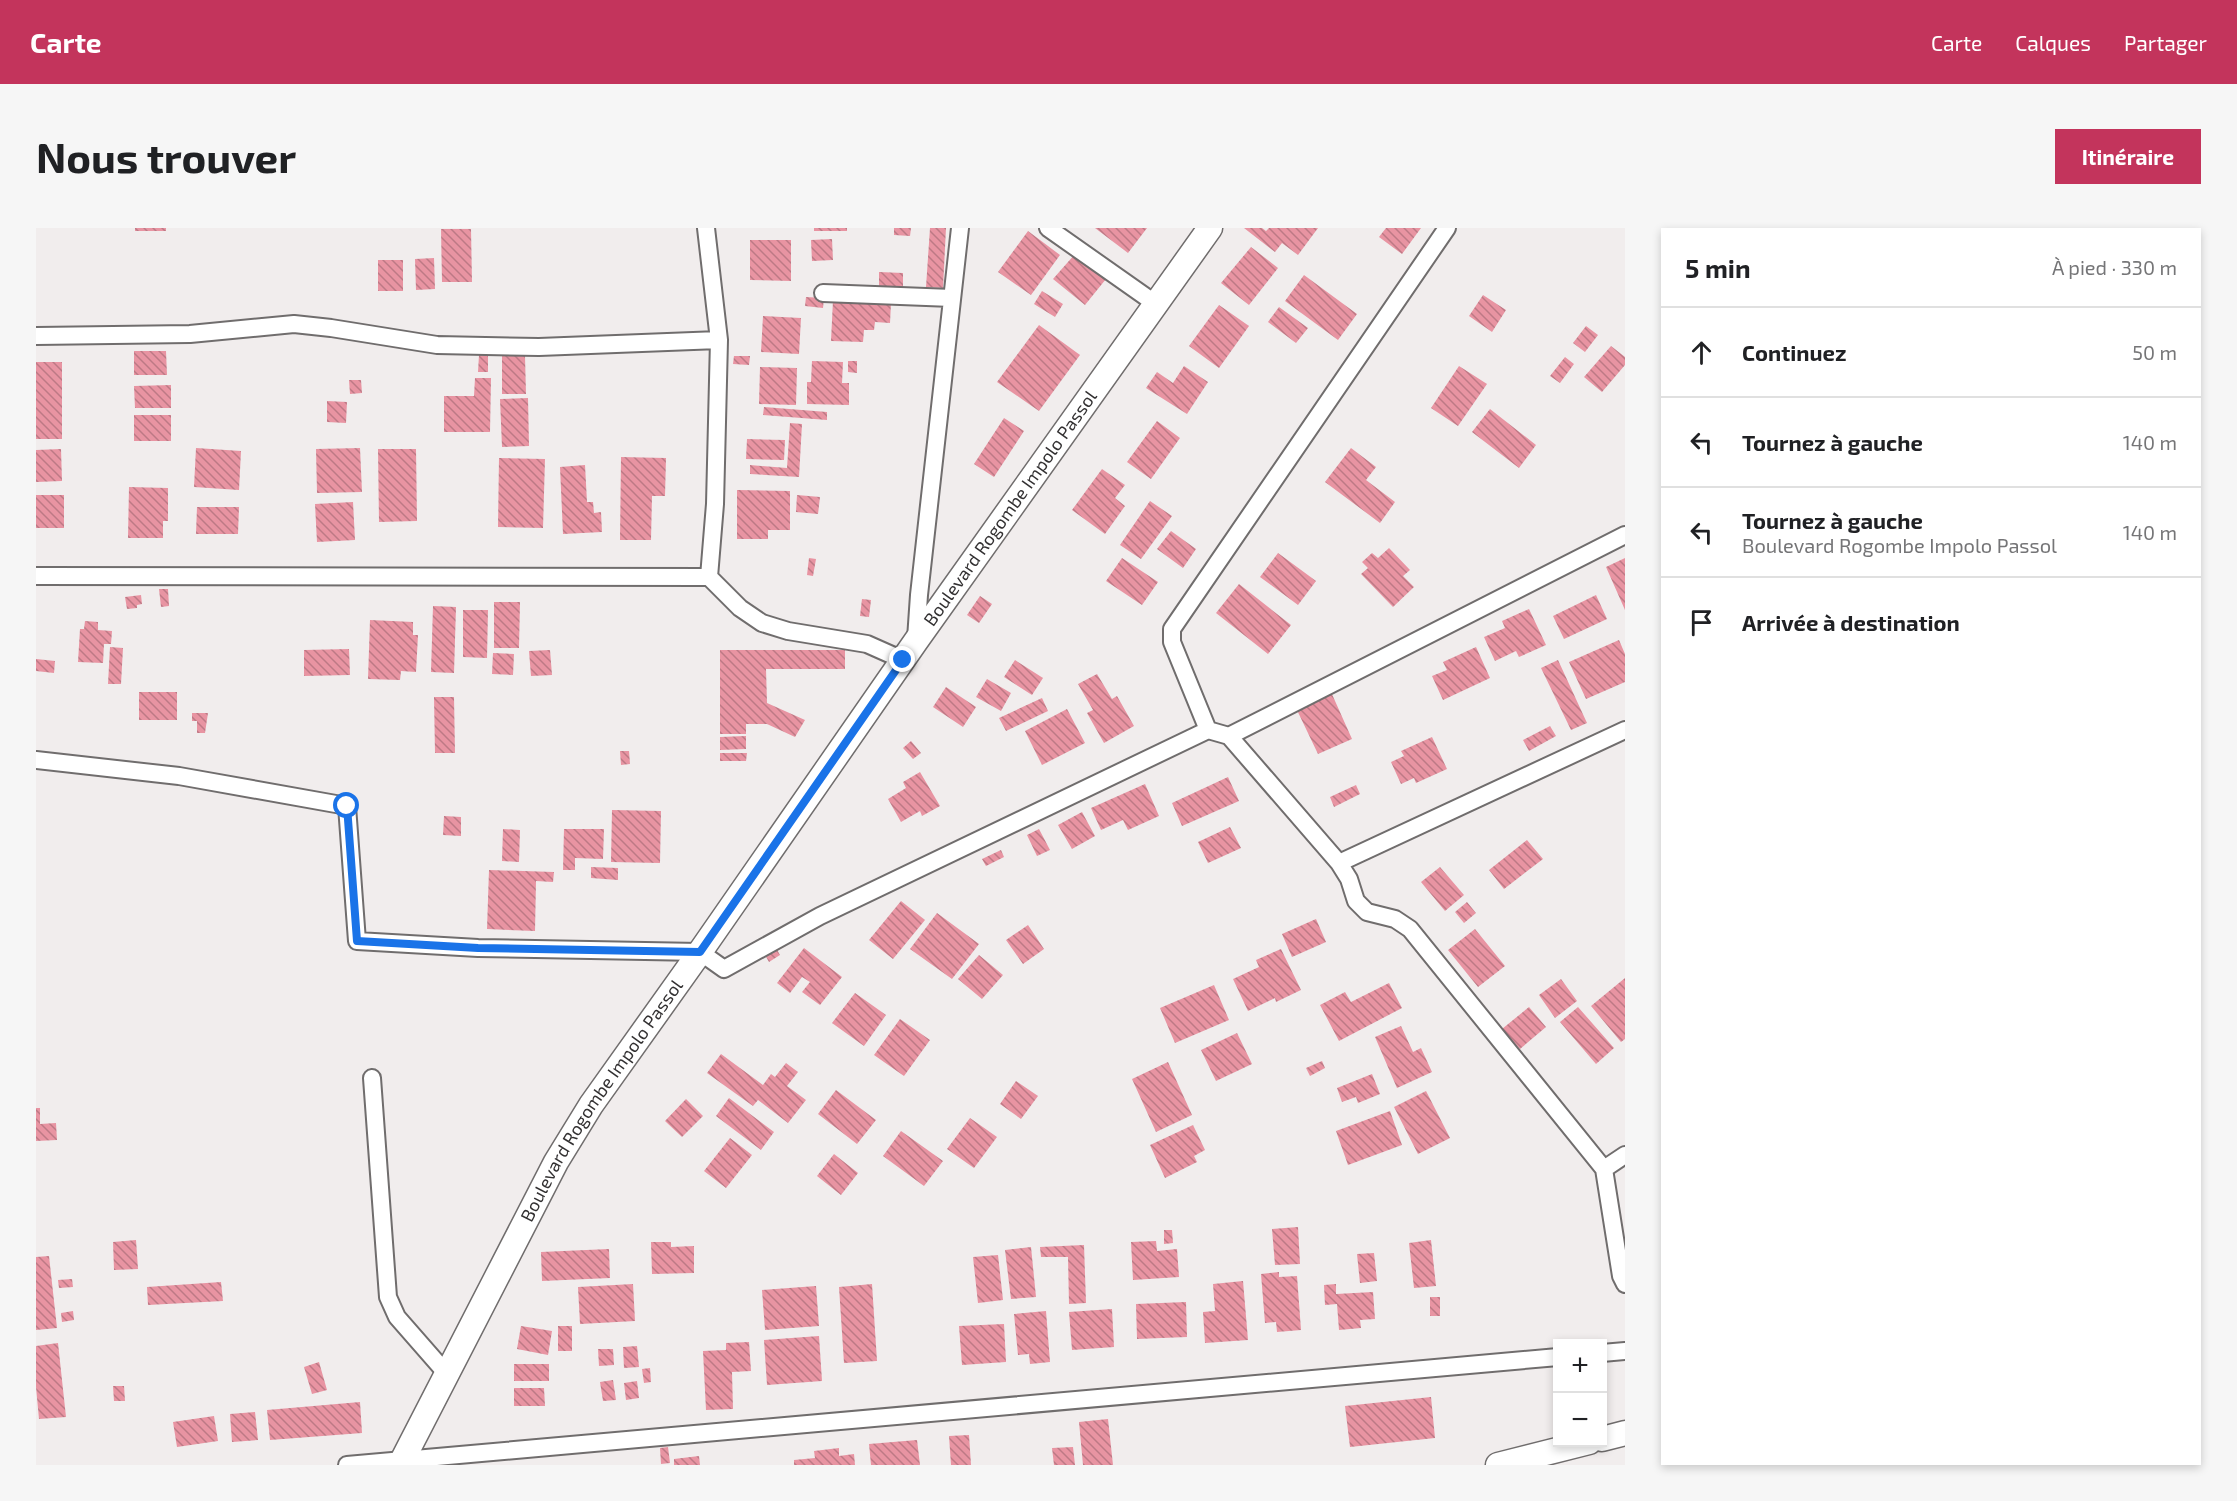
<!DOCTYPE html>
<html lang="fr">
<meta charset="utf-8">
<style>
:root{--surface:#fff;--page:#f6f6f6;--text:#202124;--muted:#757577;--line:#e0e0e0;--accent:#c3345c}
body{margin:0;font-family:"Exo 2",sans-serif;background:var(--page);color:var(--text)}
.controls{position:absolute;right:18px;bottom:18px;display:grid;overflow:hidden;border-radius:0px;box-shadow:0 3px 9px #0003}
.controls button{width:54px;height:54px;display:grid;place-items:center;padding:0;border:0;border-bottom:2px solid var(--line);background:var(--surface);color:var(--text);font:30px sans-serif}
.stop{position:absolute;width:18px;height:18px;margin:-14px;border:4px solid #1a73e8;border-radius:50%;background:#fff}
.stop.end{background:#1a73e8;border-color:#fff;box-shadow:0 2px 6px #0008}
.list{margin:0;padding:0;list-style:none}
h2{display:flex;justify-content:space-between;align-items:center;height:78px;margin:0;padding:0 24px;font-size:26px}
h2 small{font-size:20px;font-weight:400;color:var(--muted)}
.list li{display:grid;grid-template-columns:39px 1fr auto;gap:18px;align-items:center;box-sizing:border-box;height:90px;padding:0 24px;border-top:2px solid var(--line)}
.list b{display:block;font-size:22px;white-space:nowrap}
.list p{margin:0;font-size:20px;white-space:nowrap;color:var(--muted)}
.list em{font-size:20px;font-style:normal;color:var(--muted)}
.icon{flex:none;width:33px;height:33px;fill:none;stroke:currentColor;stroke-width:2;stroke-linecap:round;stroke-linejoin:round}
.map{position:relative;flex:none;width:1589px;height:1237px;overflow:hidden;border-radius:0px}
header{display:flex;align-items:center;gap:36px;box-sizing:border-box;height:84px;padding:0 30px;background:var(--accent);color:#fff}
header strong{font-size:28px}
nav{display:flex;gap:33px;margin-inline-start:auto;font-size:21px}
.intro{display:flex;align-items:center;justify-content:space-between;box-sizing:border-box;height:144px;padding:0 36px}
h1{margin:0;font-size:42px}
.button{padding:15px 27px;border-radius:0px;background:var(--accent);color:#fff;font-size:21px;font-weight:700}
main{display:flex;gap:36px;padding:0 36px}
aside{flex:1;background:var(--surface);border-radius:0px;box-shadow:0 3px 9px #0003}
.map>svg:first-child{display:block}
</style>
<header>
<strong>Carte</strong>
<nav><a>Carte</a><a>Calques</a><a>Partager</a></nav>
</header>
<div class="intro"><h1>Nous trouver</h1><a class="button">Itinéraire</a></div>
<main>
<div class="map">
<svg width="1589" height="1237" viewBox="0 0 1589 1237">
<defs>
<pattern id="building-back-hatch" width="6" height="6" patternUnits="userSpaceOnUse" patternTransform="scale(1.5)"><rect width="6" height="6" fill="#e894a2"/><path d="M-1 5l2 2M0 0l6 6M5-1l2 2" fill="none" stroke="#bd7985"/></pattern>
</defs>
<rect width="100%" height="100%" fill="#f1eded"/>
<!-- building -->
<path fill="url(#building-back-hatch)" d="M99,0H130V3H99Z
M778,0H811V3H778Z
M858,0H875L874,8L858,7Z
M894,0H910L907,60L890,59Z
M1059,0H1111L1092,25Z
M1208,0H1226L1230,3L1233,0H1282L1262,27L1246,15L1239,24Z
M1350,0H1385L1366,26L1343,9Z
M405,1H435L436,54H406Z
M992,3L1024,27L995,67L962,44Z
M796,11L797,32L776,33L775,12Z
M714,12H755V53L714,52Z
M1215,19L1242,40L1213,77L1185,55Z
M1039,26L1070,51L1049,77L1017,51Z
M398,30L399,61L380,62L379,31Z
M342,32H367V63H342Z
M843,44L867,45V61H843Z
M1268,47L1321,86L1302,112L1249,73Z
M1006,63L1027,76L1019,89L998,76Z
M1447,67L1470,82L1456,104L1433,88Z
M770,69L788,70L787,80L769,78Z
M797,72L855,75L854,95L839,94L838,102H828L827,114L795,113Z
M1183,77L1213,98L1183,140L1153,118Z
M1243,79L1272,100L1260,115L1232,94Z
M727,88L765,90L763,126L725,124Z
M1003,97L1044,127L1003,183L961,154Z
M1550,98L1562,107L1549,124L1537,115Z
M1575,118L1589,129V137L1566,164L1548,149Z
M98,123H130L131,147H98Z
M443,127H452V144H442Z
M466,128H489L490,166H466Z
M698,128H714L713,137L697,136Z
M1529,129L1538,136L1524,155L1514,148Z
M776,133L807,134L806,155H813V177L771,176V154H775Z
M812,133H821V145L812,144Z
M0,134H26V211H0Z
M1148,138L1172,154L1151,186L1110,160L1121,144L1137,155Z
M1423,138L1451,156L1422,198L1395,180Z
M724,139L761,140L760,177L723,176Z
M439,150H455L454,204H408V168H438Z
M313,152H325L326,165L314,166Z
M135,157V180H99L98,158Z
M492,170L493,218L466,219L464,171Z
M291,173L311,174L310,195L291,194Z
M728,179L791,184V192L727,187Z
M1454,181L1500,217L1483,240L1436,204Z
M98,187H135V213H98Z
M968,190L988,203L958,249L938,236Z
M1121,193L1144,210L1115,251L1091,234Z
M754,195L766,196L763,249L714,246V237L751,240Z
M711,211L749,212L748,232L710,231Z
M160,220L205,223L203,262L158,259Z
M324,220L326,264L281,265L280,221Z
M1315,220L1340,239L1330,252L1359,274L1344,295L1289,254Z
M25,221L26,253L0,254V222Z
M342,221H380L381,293L343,294Z
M585,229L630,230L629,268H616L615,312H584Z
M463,230L509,231L507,300L462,299Z
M549,237L551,274H557L558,285L565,284L566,304L527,306L524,239Z
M1066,241L1089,257L1079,270L1089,278L1069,306L1036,282Z
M93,259L132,260V293H127V310H92Z
M701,262L754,263V302H732V311H701Z
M0,267H28V300H0Z
M761,267L784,269L782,286L760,284Z
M1114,273L1136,288L1105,331L1084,317Z
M317,274L319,312L281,314L279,276Z
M161,279H203L202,306H160Z
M1135,303L1160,321L1147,340L1121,321Z
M1353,320L1374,342L1367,348L1378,359L1357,379L1325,346L1332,340L1326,334L1336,325L1342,330Z
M1242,325L1280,353L1262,377L1224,349Z
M773,330L780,331L777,348L771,347Z
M1086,330L1122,354L1106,377L1070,353Z
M1589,330V382L1570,339Z
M1203,356L1255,397L1232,426L1180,385Z
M123,361H132L133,378L125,379Z
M105,367L106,376L101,377V380L91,381L89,369Z
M1560,367L1571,391L1528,411L1517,388Z
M944,368L956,376L943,395L931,387Z
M826,371L835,372L833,389L824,388Z
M458,374H484L483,420H458Z
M397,378L420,379L418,445L395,444Z
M1493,381L1510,417L1483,429L1480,423L1459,433L1448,409L1469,400L1466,393Z
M427,382H452L451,430L427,429Z
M334,392L377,394V407H382L380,444L365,443L364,452L332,451Z
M49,393L62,394V402L76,403L75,416H68L67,435L42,434L44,401H48Z
M1583,412L1589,426V454L1550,471L1533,434Z
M74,419L87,420L85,456H72Z
M1440,419L1454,450L1407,472L1396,448L1411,442L1407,434Z
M313,421L314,447L268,448V422Z
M514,422L516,447L495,448L493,423Z
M684,422H809V441H730L731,475L769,492L759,509L731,496H710V506H684Z
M457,425L478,426L477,447L456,446Z
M0,431L19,433L18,445L0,443Z
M979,432L1007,450L996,467L968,449Z
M1522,432L1551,495L1535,502L1505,440Z
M1061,446L1076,471L1081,468L1098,498L1068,515L1051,485L1057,482L1042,456Z
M951,451L975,465L965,483L940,469Z
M910,459L940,479L927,499L897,479Z
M103,464H141V492H103Z
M1295,464L1316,511L1282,526L1260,480Z
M398,469H418L419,525H399Z
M1006,470L1012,483L970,503L963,490Z
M1031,481L1049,515L1006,537L989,503Z
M156,485H172L169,505H161V493H156Z
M1514,498L1520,508L1493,523L1487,512Z
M710,508V521L684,522V509Z
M1396,509L1411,541L1380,555L1378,550L1365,556L1355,534L1368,528L1365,523Z
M875,513L885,525L877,531L867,520Z
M584,523H593L594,536L585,537Z
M684,525H711L710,533H684Z
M884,544L904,578L886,588L884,583L865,594L852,571L870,560L867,554Z
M1192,549L1203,573L1146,598L1136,575Z
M1109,556L1123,588L1092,602L1087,592L1065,602L1055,580Z
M1320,557L1324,566L1298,579L1294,569Z
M576,582L625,583L624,635L575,634Z
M1046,584L1059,608L1036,621L1022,597Z
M408,588L425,589V608L407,607Z
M1194,599L1205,620L1172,635L1162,614Z
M467,601L484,602L483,634L466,633Z
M528,601H568L567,631L539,630V642H527Z
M1003,601L1014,622L1001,628L991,607Z
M1491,612L1507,631L1468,661L1453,642Z
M965,622L968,629L950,638L946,631Z
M555,639L582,640V652L555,650Z
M1404,639L1428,667L1409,683L1385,654Z
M453,642L518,644L517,654L500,653L499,703L451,701Z
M865,673L889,692L857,731L833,712Z
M1431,674L1440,685L1428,695L1419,684Z
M901,685L943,716L916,751L874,721Z
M1280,691L1290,714L1256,729L1246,706Z
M992,697L1008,721L987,736L970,712Z
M1439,701L1469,738L1442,759L1412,722Z
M740,720L744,727L733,734L729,727Z
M768,720L806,749L784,777L766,764L774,754L766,749L754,765L741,755Z
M1245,721L1265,762L1240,774L1239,770L1212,783L1197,751L1223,739L1220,732Z
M943,727L967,747L946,771L922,751Z
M1589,750V811L1585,814L1555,778Z
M1525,751L1541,773L1519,790L1503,767Z
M1353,755L1366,780L1303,813L1284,777L1309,764L1315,774Z
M1178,757L1193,792L1139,815L1124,780Z
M819,765L850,787L828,818L796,795Z
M1493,779L1510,799L1484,821L1466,801Z
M1542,779L1578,820L1560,836L1524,794Z
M864,791L894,812L868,848L838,827Z
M1365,798L1377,824L1385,820L1396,844L1361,860L1339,809Z
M1201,805L1216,836L1180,853L1165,822Z
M685,826L727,857L735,846L739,849L750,835L762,844L751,858L770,872L752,895L722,872L717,878L671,845Z
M1286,833L1289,840L1274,848L1270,840Z
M1132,834L1156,887L1120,904L1096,851Z
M1336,846L1344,866L1322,875L1320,869L1306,874L1301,860Z
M980,853L1002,868L985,891L964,876Z
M800,862L840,892L821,916L782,886Z
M1390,863L1414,910L1382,926L1358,879Z
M693,870L738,904L725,922L680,888Z
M650,871L667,888L646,909L629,893Z
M0,880H4V896L20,895L21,912L0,913Z
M1354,883L1366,917L1312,937L1300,903Z
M934,890L961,909L938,940L911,921Z
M1157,897L1169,922L1158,928L1161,934L1129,950L1114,917Z
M865,903L907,933L888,958L847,928Z
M694,910L716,927L690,960L668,943Z
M798,926L822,945L805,967L781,948Z
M1262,999L1264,1036L1239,1037L1236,1001Z
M1128,1002H1136L1137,1015L1128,1016Z
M100,1012L102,1041L78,1042L77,1014Z
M1395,1012L1400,1058L1378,1060L1373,1015Z
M1120,1013L1121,1023L1141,1021L1143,1049L1097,1052L1095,1014Z
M615,1014H635V1019L658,1018V1045L616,1046Z
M1048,1017L1050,1075L1033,1076L1032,1029H1005L1004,1019Z
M995,1019L1000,1069L975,1071L969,1022Z
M573,1021L574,1050L506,1053L505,1024Z
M1338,1025L1341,1053L1324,1055L1321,1026Z
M962,1027L967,1072L942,1075L937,1029Z
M13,1028L21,1100L0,1102V1029Z
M1243,1044V1049L1261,1048L1265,1102L1241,1104L1240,1094L1229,1095L1225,1046Z
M36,1051L37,1059L23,1060L22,1052Z
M1207,1053L1212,1112L1169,1115L1167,1084L1179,1083L1177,1056Z
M185,1054L187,1073L112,1077L111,1059Z
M597,1056L599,1093L544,1096L542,1059Z
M836,1056L841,1133L808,1135L803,1059Z
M1300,1056V1066L1337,1064L1339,1091L1324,1092L1325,1100L1303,1102L1301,1076L1289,1077L1288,1057Z
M780,1058L783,1098L729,1102L726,1062Z
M1394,1069H1404V1088H1394Z
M1150,1074L1151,1109L1101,1111L1100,1076Z
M1076,1081L1078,1119L1036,1122L1033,1084Z
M37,1083L38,1092L26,1094L25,1085Z
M1010,1083L1014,1134L994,1136L993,1126L982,1127L978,1086Z
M968,1096L970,1134L926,1137L923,1098Z
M485,1098L516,1103L512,1127L481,1121Z
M522,1098H536V1123H522Z
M783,1108L786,1153L731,1157L728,1112Z
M713,1114L715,1143L696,1144L697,1181L670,1182L667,1123L690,1122V1115Z
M22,1115L30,1189L3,1191L0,1159V1118Z
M601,1118L603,1139L588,1140L587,1119Z
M562,1121H577L578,1137L563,1138Z
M283,1134L291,1162L276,1166L268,1139Z
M478,1136H513V1153H478Z
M614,1140L615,1154L608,1155L606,1141Z
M577,1152L580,1172L567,1173L564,1154Z
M601,1153L603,1170L590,1172L588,1155Z
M77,1158H88L89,1173H78Z
M478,1160H508L509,1178H478Z
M1395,1169L1399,1210L1314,1219L1309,1178Z
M324,1174L326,1205L234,1212L231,1182Z
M219,1184L222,1212L196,1214L194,1186Z
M178,1188L182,1213L141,1219L137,1194Z
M1072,1191L1077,1237H1047L1043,1194Z
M933,1207L935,1237H915L913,1208Z
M881,1212L884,1237H835L833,1216Z
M632,1219L634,1235L625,1236L624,1220Z
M1037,1219L1039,1237H1018L1016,1220Z
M803,1220V1228L818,1226L819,1237H758V1232L779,1230L778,1223Z
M663,1228L664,1237H638V1231Z"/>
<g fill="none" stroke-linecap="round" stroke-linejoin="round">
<defs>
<path id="street" d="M670,0L683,112L679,276L673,349
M1012,0L1120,76
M787,65L916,70
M0,108L154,106L258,96L295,100L401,117L503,119L683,112
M0,348L673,349L704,380L726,395L752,403L831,416L867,432
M880,411L883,367L924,0
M1172,502L1136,414V401L1411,0
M1193,508L1589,307
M0,532L143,548L311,578L321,713L442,720L664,724L688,741L784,688L1172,502L1193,508L1303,635L1313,651L1320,673L1331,684L1359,691L1374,701L1568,941L1585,1048L1589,1056
M1303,635L1589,502
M336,850L352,1069L361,1089L410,1145
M1568,941L1589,927
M1566,1125L1589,1123
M311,1237L1522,1129"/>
<g id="secondary">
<path d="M1566,1211L1589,1205"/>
<path id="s1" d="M364,1237L520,934L555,877L664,724L880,413L1174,0"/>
<path d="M1462,1237L1553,1214"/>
</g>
</defs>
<!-- street casing -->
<use href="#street" stroke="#706d6d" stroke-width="20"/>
<!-- secondary casing -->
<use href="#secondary" stroke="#706d6d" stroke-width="27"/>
<!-- street -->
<use href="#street" stroke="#fff" stroke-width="16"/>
<!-- secondary -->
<use href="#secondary" stroke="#fff" stroke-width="24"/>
</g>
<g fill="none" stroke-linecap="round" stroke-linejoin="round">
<!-- route -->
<path stroke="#1a73e8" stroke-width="8" d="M311,578L321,713L442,720L664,724L867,432"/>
</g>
<g text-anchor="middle" stroke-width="6" stroke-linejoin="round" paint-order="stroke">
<!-- street labels -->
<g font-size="18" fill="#333132" stroke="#f1eded">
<text dy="6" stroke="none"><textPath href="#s1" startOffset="1137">Boulevard Rogombe Impolo Passol</textPath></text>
<text dy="6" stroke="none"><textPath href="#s1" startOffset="417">Boulevard Rogombe Impolo Passol</textPath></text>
</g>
</g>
</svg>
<div class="controls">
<button>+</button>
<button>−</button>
</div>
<div class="stop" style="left:311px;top:578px"></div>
<div class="stop end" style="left:867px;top:432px"></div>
</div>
<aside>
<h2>5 min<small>À pied · 330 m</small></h2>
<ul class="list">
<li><svg class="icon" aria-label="ahead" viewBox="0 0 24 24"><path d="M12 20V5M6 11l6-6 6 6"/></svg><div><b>Continuez</b></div><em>50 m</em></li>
<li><svg class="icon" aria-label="left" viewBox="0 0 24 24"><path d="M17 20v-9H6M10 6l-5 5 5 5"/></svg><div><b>Tournez à gauche</b></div><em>140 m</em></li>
<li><svg class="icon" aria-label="left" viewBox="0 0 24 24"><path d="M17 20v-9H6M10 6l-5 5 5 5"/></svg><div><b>Tournez à gauche</b><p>Boulevard Rogombe Impolo Passol</p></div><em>140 m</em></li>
<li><svg class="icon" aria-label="arrive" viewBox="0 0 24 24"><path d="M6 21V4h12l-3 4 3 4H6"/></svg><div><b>Arrivée à destination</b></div></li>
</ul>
</aside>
</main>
